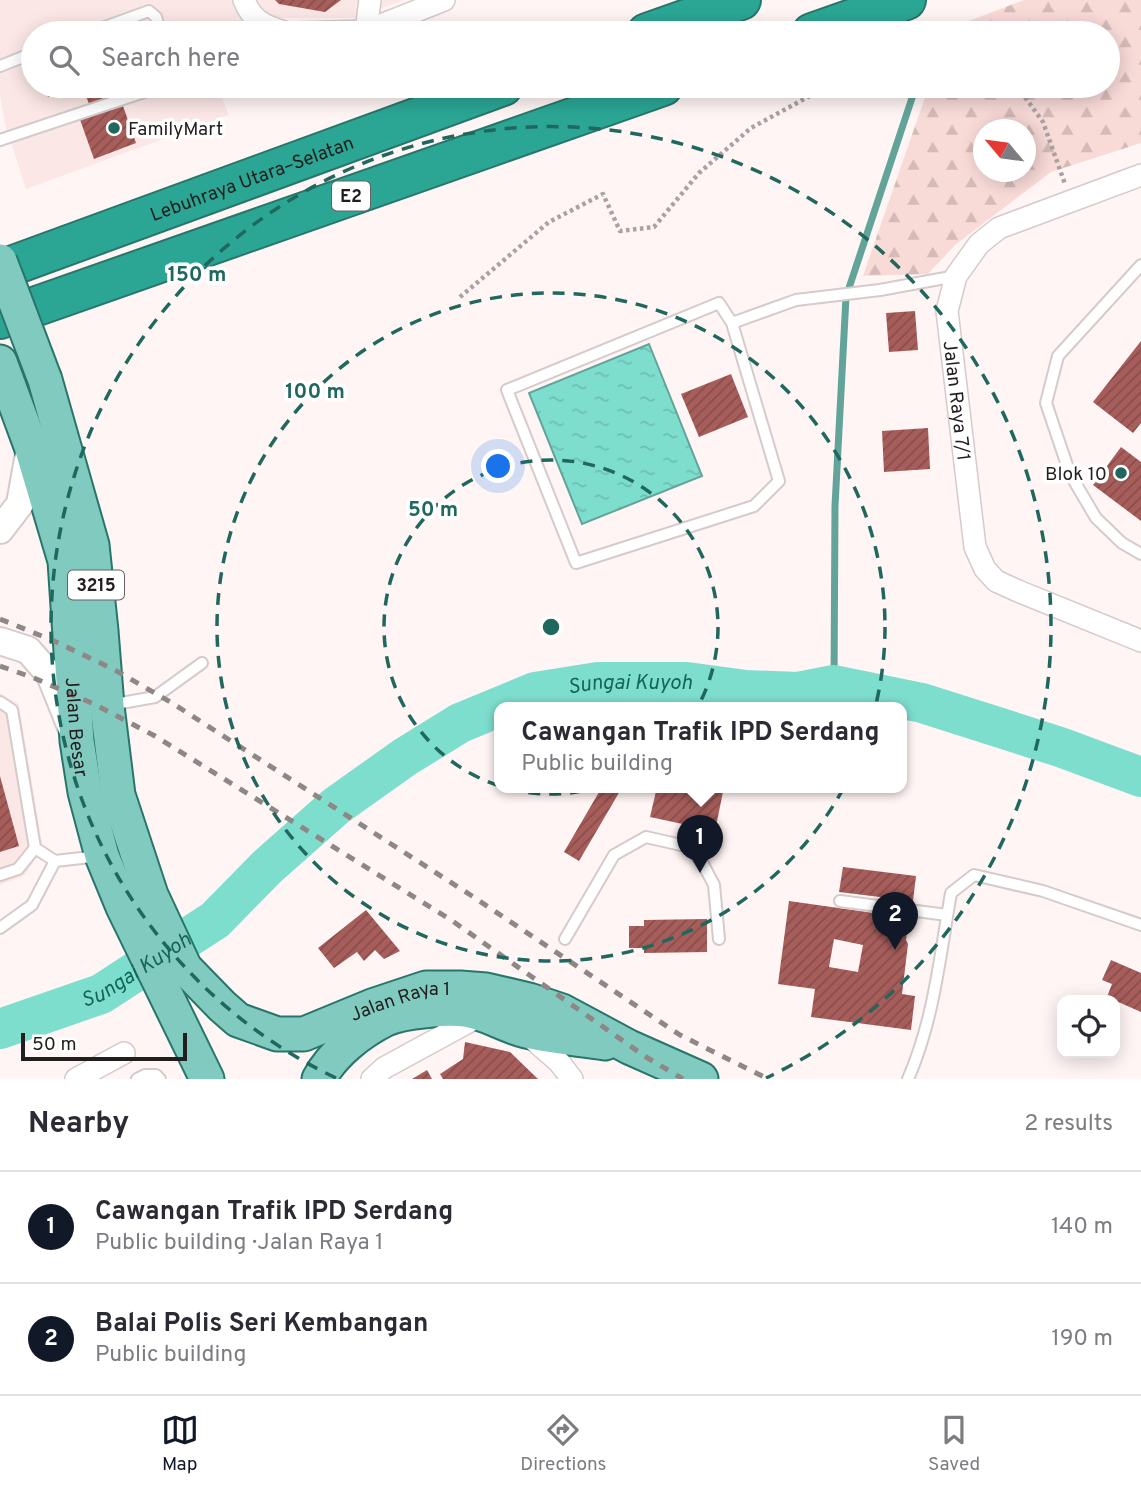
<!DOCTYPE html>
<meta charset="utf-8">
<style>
:root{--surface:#fff;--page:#f7f7f7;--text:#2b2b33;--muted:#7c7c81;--line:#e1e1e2;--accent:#111827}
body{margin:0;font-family:Overpass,sans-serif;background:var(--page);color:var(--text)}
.controls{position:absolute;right:21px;bottom:21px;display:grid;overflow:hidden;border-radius:14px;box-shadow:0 4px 18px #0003}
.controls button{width:63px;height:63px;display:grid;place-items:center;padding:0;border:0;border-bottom:2px solid var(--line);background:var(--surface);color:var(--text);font:35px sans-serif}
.compass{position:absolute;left:973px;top:119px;width:63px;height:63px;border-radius:50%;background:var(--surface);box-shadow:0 4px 18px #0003;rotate:299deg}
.scale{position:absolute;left:21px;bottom:18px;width:166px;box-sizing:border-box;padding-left:7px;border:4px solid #221e1e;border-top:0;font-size:19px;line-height:24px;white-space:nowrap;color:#221e1e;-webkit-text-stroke:5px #fff;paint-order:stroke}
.you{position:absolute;left:499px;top:467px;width:24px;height:24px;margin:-18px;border:5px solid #fff;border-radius:50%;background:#1a73e8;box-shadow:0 0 0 10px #1a73e833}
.badge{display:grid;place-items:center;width:46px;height:46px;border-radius:50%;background:var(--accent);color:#fff;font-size:23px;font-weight:700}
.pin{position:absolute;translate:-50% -58px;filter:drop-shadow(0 2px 4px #0008)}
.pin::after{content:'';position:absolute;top:37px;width:24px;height:21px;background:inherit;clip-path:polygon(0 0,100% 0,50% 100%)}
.popup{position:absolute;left:494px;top:702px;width:413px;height:91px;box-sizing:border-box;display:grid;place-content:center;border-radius:14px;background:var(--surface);filter:drop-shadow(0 2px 5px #0005);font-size:23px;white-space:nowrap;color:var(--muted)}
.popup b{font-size:26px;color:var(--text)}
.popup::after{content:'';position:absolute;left:50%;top:100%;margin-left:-14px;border:14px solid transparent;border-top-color:var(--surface)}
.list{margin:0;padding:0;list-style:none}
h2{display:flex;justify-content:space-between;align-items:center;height:91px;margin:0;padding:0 28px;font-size:30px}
h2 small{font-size:23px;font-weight:400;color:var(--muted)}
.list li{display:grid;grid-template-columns:46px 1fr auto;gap:21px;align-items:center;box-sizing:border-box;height:112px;padding:0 28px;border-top:2px solid var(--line)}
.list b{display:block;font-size:26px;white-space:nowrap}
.list p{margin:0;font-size:23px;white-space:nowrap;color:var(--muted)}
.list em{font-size:23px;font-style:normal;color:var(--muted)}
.icon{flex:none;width:38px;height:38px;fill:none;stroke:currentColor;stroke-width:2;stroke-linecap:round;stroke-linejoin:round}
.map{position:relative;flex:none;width:1141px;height:1079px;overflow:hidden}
.search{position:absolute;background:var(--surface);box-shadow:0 4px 18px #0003;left:21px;right:21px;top:21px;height:77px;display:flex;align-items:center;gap:18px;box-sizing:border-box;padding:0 24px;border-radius:38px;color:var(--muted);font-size:26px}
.sheet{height:315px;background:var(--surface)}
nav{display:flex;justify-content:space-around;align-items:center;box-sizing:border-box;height:98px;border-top:2px solid var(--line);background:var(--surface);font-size:19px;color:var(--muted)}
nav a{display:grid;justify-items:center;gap:4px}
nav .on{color:var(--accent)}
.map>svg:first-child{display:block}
</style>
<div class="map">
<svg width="1141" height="1079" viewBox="0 0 1141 1079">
<defs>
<pattern id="forest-firs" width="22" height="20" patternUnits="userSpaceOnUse" patternTransform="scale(1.75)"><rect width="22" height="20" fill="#f8dad7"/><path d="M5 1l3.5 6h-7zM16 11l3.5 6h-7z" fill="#d4bbb8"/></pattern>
<pattern id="water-ripples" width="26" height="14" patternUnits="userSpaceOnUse" patternTransform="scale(1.75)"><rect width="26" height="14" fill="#7edece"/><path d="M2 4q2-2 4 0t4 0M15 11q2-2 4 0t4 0" fill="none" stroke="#6dbeb0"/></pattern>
<pattern id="building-hatch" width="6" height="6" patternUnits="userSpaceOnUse" patternTransform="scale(1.75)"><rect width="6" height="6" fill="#a75e5b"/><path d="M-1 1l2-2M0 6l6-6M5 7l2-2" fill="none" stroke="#884d4b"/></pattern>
</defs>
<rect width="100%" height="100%" fill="#fff5f4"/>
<!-- built -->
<path fill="#fbe8e6" d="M0,0H405L353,18H280L234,33H33V86H217L229,115L26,189L5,124L0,96Z
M0,693L19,704L43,848L24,876L0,885Z"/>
<!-- forest -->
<path fill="url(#forest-firs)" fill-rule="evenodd" d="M1024,0H1141V143L1051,172L955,245L928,274L863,276L929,86H1108V33H947L948,29ZM984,130H1026V172H984Z"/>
<!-- water -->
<path fill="url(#water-ripples)" stroke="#62a499" stroke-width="2" d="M649,344L702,476L582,524L529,393Z"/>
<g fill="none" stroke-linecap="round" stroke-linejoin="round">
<!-- stream -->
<path stroke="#62a499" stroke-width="7" d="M834,685L835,506L846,297L914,92"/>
<!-- river -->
<path stroke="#7edece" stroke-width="40" id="s1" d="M0,1029L101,994L215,920L267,867L336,806L405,757L460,723L535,692L598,682H687L746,690L798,692L834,685L922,703L1060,747L1141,777"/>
</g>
<!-- building -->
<path fill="url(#building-hatch)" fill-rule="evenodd" d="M275,0H341L325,12L279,4Z
M44,86H78L48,97Z
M82,86H116L136,143L94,159L78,114L91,109Z
M915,311L918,350L889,352L886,313Z
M1141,341V423L1133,433L1093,402Z
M731,374L748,417L699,437L681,394Z
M928,428L930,469L884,472L882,431Z
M1121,447L1141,462V521L1093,485Z
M0,776L19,846L0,852Z
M602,787H613L620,791L579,861L564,852Z
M657,787H724L715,831L650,817Z
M843,867L916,876L913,901L839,892Z
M789,901L909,918L906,940L908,944L902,994L915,996L911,1030L811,1017L815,989L778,984ZM834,939L863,945L858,972L829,967Z
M366,910L400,951L384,959L375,950L364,961L357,952L334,968L318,948Z
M707,919V952L644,953V948H629V926H644V920Z
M1111,960L1141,973V1012L1107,997L1112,984L1102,980Z
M465,1042L510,1052L538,1079H443L440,1074L463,1059Z
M427,1070L432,1079H412Z"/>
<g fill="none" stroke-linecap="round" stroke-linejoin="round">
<defs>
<path id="service" d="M88,33L149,11L156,17L161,33
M0,66L33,53
M0,140L162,86
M1141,265L1058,356L1046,403L1070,474L1096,518L1122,543L1141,554
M732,323L779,481L754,506L576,563L507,390L719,303L732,323L796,300L880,290L956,276
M0,702L12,710L35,848L55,861L99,856
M110,705L155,697L202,663
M0,875L18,869L35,848
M840,901L947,915
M0,928L32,905L55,861
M565,939L614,855L646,837L690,847L703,864L714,885L719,939
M137,1079L145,1075H156L160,1079
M908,1079C934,1020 940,955 951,893L974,875L1043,891L1141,925"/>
<g id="minor">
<path d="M244,0C253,23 266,26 287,33"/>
<path d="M366,31L370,0"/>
<path d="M298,33L366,31L444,0"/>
<path id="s2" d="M1141,175L999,228L979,244L956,276L947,311L975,547L985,569L996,581L1018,591L1141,641"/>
<path d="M528,1035L559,1062L572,1079"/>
<path d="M76,1079L124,1053"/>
<path d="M372,1079L384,1068L483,1014"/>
</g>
<path id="tertiary" d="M0,530L20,504L30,448
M0,641L28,650L50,675L71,727"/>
<g id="primary">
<path id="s3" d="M0,362L31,446L65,561L77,741L85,792L102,856L123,907L207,1079"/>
<path id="s4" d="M45,380L92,545L101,631L107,706L118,795L151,895L185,968L222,1006L238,1020L277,1034H304L372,1006L426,988H460L486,990L529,1000L562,1011L629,1047L701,1079"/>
<path d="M319,1079C333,1053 360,1032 386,1019C404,1011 446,1008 465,1010C487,1013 505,1026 526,1031C552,1037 579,1039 605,1043"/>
</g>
<g id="motorway">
<path d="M647,33L741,0"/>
<path d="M812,33L906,0"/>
<path id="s5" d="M0,270L503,86"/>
<path d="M0,319L663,86"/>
</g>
</defs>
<!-- service casing -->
<use href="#service" stroke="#d5cbcb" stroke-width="14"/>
<!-- minor casing -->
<use href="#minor" stroke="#d5cbcb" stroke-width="24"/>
<!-- tertiary casing -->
<use href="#tertiary" stroke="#d5cbcb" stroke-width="30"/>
<!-- primary casing -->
<use href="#primary" stroke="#28766b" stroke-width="37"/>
<!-- motorway casing -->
<use href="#motorway" stroke="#28766b" stroke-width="42"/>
<!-- path -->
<path stroke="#aaa2a2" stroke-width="4.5" stroke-dasharray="3.5 3.5" stroke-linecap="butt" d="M1017,86L1043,122L1065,184
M460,297L549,222L603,194L620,231L654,227L699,173L751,128L828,86"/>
<!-- service -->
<use href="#service" stroke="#fff" stroke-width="10"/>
<!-- minor -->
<use href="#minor" stroke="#fff" stroke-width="21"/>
<!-- tertiary -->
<use href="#tertiary" stroke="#fff" stroke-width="26"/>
<!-- primary -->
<use href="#primary" stroke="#80cabf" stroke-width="33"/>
<!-- motorway -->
<use href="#motorway" stroke="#2ba695" stroke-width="38"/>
<!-- rail -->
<path stroke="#8e8786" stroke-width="5" stroke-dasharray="9 9" stroke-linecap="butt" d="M0,619L54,641L115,670L172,703L472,896L680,1035L768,1079
M0,666L34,678L94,704L155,736L451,920L646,1057L683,1079"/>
<defs>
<path id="primary-bridge" d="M0,261L45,380"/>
</defs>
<!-- primary-bridge casing -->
<use href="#primary-bridge" stroke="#28766b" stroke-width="37" stroke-linecap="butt"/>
<!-- primary-bridge -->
<use href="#primary-bridge" stroke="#80cabf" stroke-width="33"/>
</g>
<!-- distance rings -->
<g fill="none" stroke="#20685e" stroke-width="3.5" stroke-dasharray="12 9">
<circle cx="551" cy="627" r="167"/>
<circle cx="551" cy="627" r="334"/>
<path d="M336 1078A500 500 0 1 1 766 1078"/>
</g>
<!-- markers -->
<g fill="#20685e" stroke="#fff" stroke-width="2.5">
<circle cx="114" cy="128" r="7"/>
<circle cx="1121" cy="473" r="7"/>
</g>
<g text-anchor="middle" stroke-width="7" stroke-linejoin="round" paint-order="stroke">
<!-- shield labels -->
<g fill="#fff" stroke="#646262" stroke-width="2">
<rect x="332" y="181.5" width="38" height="29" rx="5"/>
<rect x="68" y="570.5" width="56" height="29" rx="5"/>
</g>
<g font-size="18" font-weight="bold" fill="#221e1e">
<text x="351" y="202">E2</text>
<text x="96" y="591">3215</text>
</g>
<!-- poi labels -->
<g font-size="19" fill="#221e1e" stroke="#fff" text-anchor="start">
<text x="128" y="135">FamilyMart</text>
<text x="1107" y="480" text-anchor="end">Blok 10</text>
</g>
<!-- street labels -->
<g font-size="19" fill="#221e1e" stroke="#fff">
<text dy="7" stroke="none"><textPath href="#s5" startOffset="268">Lebuhraya Utara–Selatan</textPath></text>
<text dy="7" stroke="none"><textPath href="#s2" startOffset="343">Jalan Raya 7/1</textPath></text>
<text dy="7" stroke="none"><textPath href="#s3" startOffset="376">Jalan Besar</textPath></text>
<text dy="7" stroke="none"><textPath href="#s4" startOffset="854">Jalan Raya 1</textPath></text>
</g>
<!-- water labels -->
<g font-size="21" font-style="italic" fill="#15655a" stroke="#fff">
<text dy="7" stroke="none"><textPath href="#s1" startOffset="735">Sungai Kuyoh</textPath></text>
<text dy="7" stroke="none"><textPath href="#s1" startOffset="149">Sungai Kuyoh</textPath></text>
</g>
</g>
<circle cx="551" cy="627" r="10" fill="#20685e" stroke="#fff" stroke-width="3.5"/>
<g font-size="21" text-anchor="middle" font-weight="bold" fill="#20685e" stroke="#fff" stroke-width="7" stroke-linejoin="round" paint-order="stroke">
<text x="197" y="281">150 m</text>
<text x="315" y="398">100 m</text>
<text x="433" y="516">50 m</text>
</g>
</svg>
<div class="controls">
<button><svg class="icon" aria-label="locate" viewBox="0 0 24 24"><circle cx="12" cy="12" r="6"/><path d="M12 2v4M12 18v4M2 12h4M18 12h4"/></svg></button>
</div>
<svg class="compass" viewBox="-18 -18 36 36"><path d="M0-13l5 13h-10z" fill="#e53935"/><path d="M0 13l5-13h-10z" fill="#7c7c81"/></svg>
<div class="scale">50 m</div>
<div class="you"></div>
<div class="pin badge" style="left:700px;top:873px">1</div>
<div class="popup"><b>Cawangan Trafik IPD Serdang</b>Public building</div>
<div class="pin badge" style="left:895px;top:950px">2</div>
<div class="search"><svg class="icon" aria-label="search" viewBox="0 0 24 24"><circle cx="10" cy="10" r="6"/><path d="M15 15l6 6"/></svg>Search here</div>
</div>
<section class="sheet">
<h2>Nearby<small>2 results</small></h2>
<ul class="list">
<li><span class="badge">1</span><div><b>Cawangan Trafik IPD Serdang</b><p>Public building · Jalan Raya 1</p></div><em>140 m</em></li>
<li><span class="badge">2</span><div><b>Balai Polis Seri Kembangan</b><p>Public building</p></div><em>190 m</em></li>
</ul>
</section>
<nav>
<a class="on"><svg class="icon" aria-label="map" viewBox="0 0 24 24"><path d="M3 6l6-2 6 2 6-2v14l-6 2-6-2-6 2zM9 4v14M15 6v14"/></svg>Map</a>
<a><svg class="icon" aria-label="directions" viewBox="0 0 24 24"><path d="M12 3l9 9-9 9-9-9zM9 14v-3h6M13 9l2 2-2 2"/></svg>Directions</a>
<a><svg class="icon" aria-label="saved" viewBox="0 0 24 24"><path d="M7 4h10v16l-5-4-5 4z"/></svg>Saved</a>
</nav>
